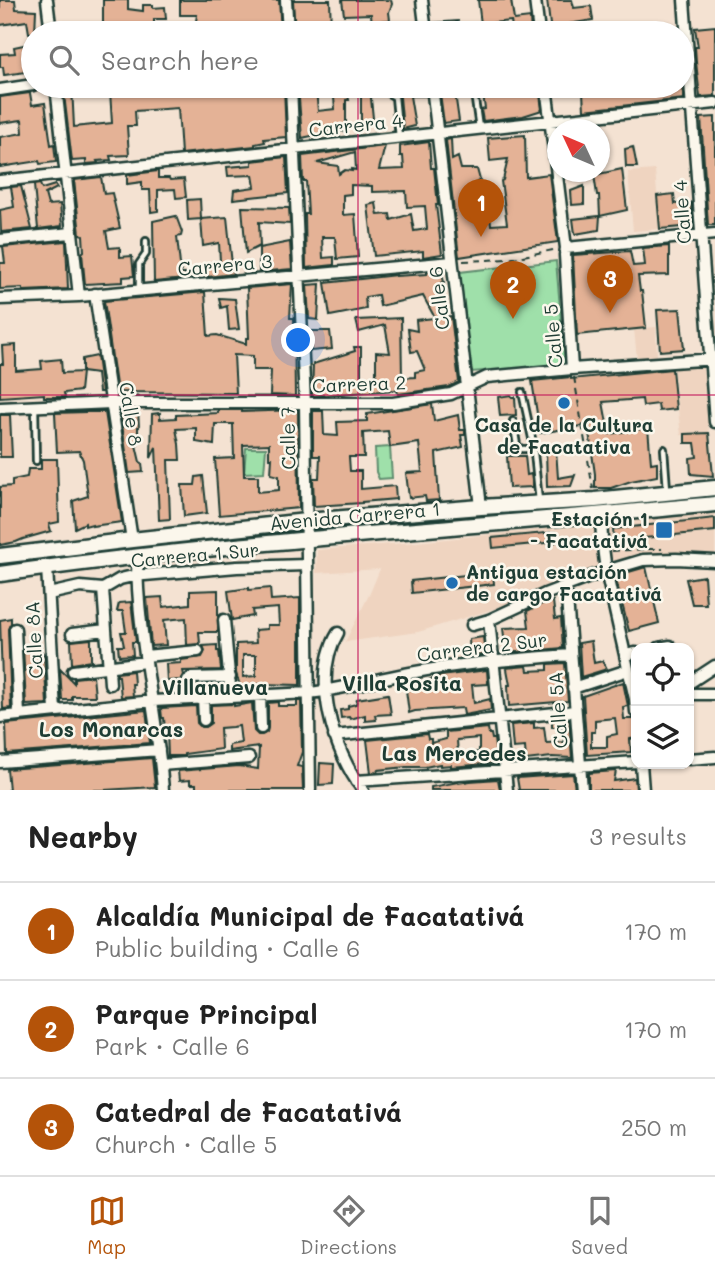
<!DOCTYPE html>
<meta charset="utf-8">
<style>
:root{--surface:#fff;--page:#f2f2f2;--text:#222;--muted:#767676;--line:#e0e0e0;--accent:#b45309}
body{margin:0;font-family:Mali,sans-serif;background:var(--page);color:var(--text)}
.controls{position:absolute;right:21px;bottom:21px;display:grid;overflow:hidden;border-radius:14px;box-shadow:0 2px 5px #0004}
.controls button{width:63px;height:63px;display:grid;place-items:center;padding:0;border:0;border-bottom:2px solid var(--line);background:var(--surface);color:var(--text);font:35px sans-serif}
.compass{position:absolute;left:547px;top:119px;width:63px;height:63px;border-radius:50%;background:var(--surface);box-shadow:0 2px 5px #0004;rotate:314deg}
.you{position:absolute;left:299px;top:341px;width:24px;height:24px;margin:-18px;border:5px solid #fff;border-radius:50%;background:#1a73e8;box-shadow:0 0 0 10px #1a73e833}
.badge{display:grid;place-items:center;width:46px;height:46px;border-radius:50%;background:var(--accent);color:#fff;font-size:23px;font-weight:700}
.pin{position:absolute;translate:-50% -58px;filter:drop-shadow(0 2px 4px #0008)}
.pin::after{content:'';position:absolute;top:37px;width:24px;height:21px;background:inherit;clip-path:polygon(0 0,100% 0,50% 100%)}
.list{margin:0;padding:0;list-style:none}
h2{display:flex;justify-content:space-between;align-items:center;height:91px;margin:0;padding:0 28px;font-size:30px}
h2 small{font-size:23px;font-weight:400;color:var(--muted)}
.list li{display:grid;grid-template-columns:46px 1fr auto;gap:21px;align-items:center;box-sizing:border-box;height:98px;padding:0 28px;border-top:2px solid var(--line)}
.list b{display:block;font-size:26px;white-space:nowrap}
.list p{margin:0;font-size:23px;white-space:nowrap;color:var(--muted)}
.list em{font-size:23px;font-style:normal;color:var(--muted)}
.icon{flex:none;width:38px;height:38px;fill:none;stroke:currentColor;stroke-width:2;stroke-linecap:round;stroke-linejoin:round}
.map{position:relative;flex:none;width:715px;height:790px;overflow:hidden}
.search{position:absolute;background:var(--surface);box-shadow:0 2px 5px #0004;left:21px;right:21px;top:21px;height:77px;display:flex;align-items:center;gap:18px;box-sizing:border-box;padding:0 24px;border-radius:38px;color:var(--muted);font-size:26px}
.sheet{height:385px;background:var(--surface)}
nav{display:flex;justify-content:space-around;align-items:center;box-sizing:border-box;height:98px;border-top:2px solid var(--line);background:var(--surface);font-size:19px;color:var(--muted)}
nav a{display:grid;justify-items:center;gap:4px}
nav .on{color:var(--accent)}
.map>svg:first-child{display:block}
</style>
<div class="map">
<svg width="715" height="790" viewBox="0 0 715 790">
<rect width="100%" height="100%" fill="#f4e2d2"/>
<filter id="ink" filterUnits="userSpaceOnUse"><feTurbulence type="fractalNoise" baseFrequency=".0143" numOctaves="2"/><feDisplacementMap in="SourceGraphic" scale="14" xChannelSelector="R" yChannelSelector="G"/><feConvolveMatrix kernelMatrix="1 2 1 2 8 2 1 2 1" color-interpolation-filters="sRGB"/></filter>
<g filter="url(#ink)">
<!-- built -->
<path fill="#efd4c0" d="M655,170L660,229L633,231L628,172Z
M656,327L657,358L637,359L634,329Z
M703,366L709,433L681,435L673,368Z
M715,512V560L643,556L591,569L497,608L418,632L345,642L370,593L380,569L316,573L317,550L417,542Z"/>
<!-- green -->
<path fill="#9fe0aa" stroke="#5f8e6f" stroke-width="2" d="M556,261L565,365L471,372L460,272Z
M390,447L392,478L379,479L376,472L375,448Z
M246,448H266L264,472L244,473Z"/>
<!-- building -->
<path fill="#e4b296" stroke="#1f3d34" stroke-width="2" fill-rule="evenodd" d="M0,0H15L16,9L36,10L35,33H29L27,21L0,25Z
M103,0H128V9L143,11V5H153V8L165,7L166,19H154V33H127V28L103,27Z
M180,0H279L281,33H234V28L218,29V33H194L197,15H180Z
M293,0H330L331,29L325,30L324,21L311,22V24H306L303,33H295Z
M342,0H391L392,4L389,12L390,20L381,21V24L372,25L371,14L344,15Z
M478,0H511L514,20L530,18L531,33H513L511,21L481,24Z
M547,0H572L574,8L591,6L593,20L562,25L563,33H551Z
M458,21L459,33H433L432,23Z
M715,26V96L700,97L696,62L695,47H698L695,28Z
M33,43V71L4,75L3,67H0V54L15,53L14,47Z
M63,86H72L74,127L112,123L110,91L140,90L139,86H284L286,137L264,139L265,142L255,144V146L181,154L178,108L135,111L136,126H127L129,155L110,156L111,160L97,161L98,163L86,164V160L72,161Z
M298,86H304V91L316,89L318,111L335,109L333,86H346L349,100H346V131L321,132V134L302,138Z
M439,86H454L459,121L444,123Z
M491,86H513L514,89L539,86L542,110L523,116L483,121L481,110L485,109L482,87Z
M611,86H683L684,99L584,110L583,92L611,89Z
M411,87H425L426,96H410L415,126L403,129L400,97L397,93L411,90Z
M370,89L373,118L361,125V90Z
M30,93L32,105L45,103L51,145L54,144L56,162L40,164L39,161L0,167V137L23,133L22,120L0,123V97Z
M715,117V225H708L701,118Z
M525,135L526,177L549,174L558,242L459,257L446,140L451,139L452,160L458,157L461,169H477L480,180L468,188L470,201L488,199L491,225L507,224L501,181L503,180L508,159L490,161L488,138Z
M429,142L431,168H434L438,205H436L442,254L423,257V251L374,256L368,205L376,203L378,215L390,214L391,220L411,214L414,231L427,229L425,206L407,207L406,191L372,192V186L351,185V194L343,195V215L355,214L358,257L337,259L335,237H322L323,258L334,257V265L306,268L305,214H308L306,181H303L302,156L385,146L379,170L404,169L403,156H400V146ZM355,152L356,170L352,169V171L345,170L339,174L338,166L317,163Z
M633,147L637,167H626L625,149Z
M286,157L288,193L233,199L234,190L255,187L253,175L228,176L227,167L252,165V161Z
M622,169L627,210L600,216L599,195H597L594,175Z
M158,171V178H169L170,180L184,179L186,197L176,198L175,189L158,190V211L151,212L150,190H142V182L127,184V175Z
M101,177L104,194L112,193L120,228L106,231L109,248L120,247V257L132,256L134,276L123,277V282L85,284L82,253L84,251L83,235L80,234L74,180Z
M40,184L42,189L55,185L57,188L45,194L48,205L60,204L62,226L38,229L34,185Z
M21,186L32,229L1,232L0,210L14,207L11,187Z
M584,186V204L572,205L571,191Z
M674,194L675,204L691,203L693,226L660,229L657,196Z
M200,199L201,219L188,220L187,200Z
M242,207L289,208L290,224L259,222L260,246L246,253Z
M176,216L182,232L181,236L177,237L181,274H185V279L154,282L153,221Z
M600,216L599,230L575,234L573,219Z
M227,217L233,274L208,277L205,264L220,261L219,243L203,246L201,219Z
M66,241L68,289L23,291V288L0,289V263H5L3,247Z
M290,242L292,269L259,272V248Z
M669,246V275L638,276L640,291H642L646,328L577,335L573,255L630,251L633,266L645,265L643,248ZM621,279L623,293L606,295L611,282Z
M441,270L444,282L441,283L444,296L438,298L442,317L451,316L459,382L449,387L398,394L397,390L312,396L313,364L355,351L354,347H361V382L376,380V352L390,353L385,325L359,332L356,320L401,318L402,378L415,377V372L425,370L417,351L411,352L408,329L417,331L416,320L435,318L423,296L380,306L378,295L365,297L366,309L330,316L325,283L396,275V276L427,274V272Z
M292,284L290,318H294L295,396L270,395L271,370H253V356L234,355L236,393L117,392L104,301L205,292L208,336L217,335L246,344V338H249L247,288Z
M320,284L318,320L309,319L307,285Z
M219,298L235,299L239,329L229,330L227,306L221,308Z
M680,309L684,349L660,351L657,310Z
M309,331H330L332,349L311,351Z
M16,345V371L42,369L41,361L61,359L62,373L82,372L80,391L64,393L65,397H44V394L0,397V364H3L2,346Z
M97,356L102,392H99L97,374L82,372V359Z
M672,369L676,409L659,411L658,404L643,406L642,399L603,402L609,434L648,428L651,463L657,462V476L631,481L611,488H595V474L588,425L540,433L532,381L571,377V379Z
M511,395L512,397H515L516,415L500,416L498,397Z
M432,404L434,421L458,415L460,430H465V435H461L463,447L436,453L439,500L426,501L425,496L409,498L406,473L422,472L419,443L390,447L388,431L363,433L364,457H349L350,471H361V489L395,486L396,499L362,502V503L314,506L313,478H319L320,456H313V411H323L324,435L338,436L337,422L367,421V414Z
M120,410H138L139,427H138V444L136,445L140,462L142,463L143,472L129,473Z
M218,410H242V412L298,410L299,508L219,515L215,459L234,458L233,424H215L214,445L196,442V428L176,429L179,444L180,460H168L170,519L159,520L156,447L151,458L152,414L160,413V419L176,418V415L218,413ZM269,444V458H272L271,474L279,476V490L258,492V476H244L243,445Z
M86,412H105L122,522L92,526V524L85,526V523L75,528L73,501L88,496L83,460L79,451L57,452L55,413Z
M0,415H10L12,457H0Z
M709,433L713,476L691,474L690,458L697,457L695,443H685V434Z
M546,449H556L558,478L575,475L571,486L547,487Z
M507,456H525L527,475L531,474L533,487L509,488Z
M41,459H57L59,522L49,524L51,531L23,539L16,542L0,545V487L12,486V480L27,477L28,469H41Z
M203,476L207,513L184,516L182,485H195L196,477Z
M715,518V531L614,541L613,529Z
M556,532V542L493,548L492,538Z
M646,567L659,623L629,631L615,576Z
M493,572L494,584L412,593L411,581Z
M704,576L706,604H692L686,579Z
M249,588V590L270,588L271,600L300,598V685L259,684L243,686L244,689H241L236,673V644L256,643L255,630L267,629V625H279L278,608L252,610L253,616L232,620L228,591ZM243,655H256V676L243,677Z
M218,590V632H199L200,644L187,645L186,618L164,620L166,645L151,646L147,598L162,597L163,607L190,604V591Z
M553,601L555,619L561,618L563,648L506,653L503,628L529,627L527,611L546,602Z
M131,602L136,642H132L133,655L119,656L118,646H124L121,632H126L123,611H117L119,603Z
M11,618V623L8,629L11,708L3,709L0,620Z
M483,637L485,655L470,656L469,639Z
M91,639V661L72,664L71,641Z
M591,641L594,663L603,661L607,669L581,677L579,643Z
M35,645L44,654L47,704L26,705L23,646Z
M217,645V651H219L221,670L183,671L184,675L181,680L167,681L166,664L181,663V660L202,657L205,651L203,646Z
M565,663L568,701L509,706L508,685H510L507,669L506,668L527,666L528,671L548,670V664Z
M60,669L74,683V678L93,676L95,696H72V700H62Z
M487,670L488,684L472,685L474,703L490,699L491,710L464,715L463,708L415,711L409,713L406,690L420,688L419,682L433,679V677Z
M133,671L134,684H132L133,696L121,697L119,676H117V673Z
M623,682L628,706L623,707L624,719H635L636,738L630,739L631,752L587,755L583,696ZM615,718L617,734L607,736V747H591V732H595V720Z
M388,694L391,714L375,715L376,720L365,721V715L350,719L349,717L341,718L340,710L348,709V706L356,704L357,699Z
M297,701H301L302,752L297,766L302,767L303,790H196V784H190V780L179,781L178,771L239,766L258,769L259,747L229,751V745L241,743L239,726L232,727L220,728L221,749L184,754V756H168L167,731H165L164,718H162L161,709L162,708L196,706L197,723L201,727H205L211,723V705L234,704V706L252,703L254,731L258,735H262L267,732L268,728V703L278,702V706H297Z
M146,710L150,743L7,754L6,724Z
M569,719L572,758L552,757L526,760L525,747L513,748L511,725L534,723V728L544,727L546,743L565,742L562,727H552V721Z
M488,728L489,734H491L492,739H494L497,763L451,767V765L440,766V764L425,767H406L378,770L377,772L371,773L367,740L427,734L428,739H431V743L446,739V732ZM479,738V752L458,755L457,740Z
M152,758L155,787L104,790H9L7,769Z
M320,763L334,764L333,784L319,785Z
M616,771L614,781L635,778L636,790H589V773Z
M573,774L575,790H519L517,778Z
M498,779L500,790H431V787L458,782L459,783L470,781Z"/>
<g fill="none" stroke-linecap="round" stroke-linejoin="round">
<defs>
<path id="service" d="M385,86L386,92L395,97L399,137
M473,86L479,128
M139,289V264L146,254V241
M522,392L533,443L539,501
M35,406L36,461
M513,421L517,445L521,449H534
M664,449L667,489"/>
<path id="minor" d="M47,0L51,33
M286,0L288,33
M422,0L426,33
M535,0L539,33
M684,0L715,422
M56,86L79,296
M291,86L305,404L310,790
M432,86L481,507
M546,86L566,248L565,255L572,369
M0,90L33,85
M0,181L715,103
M0,240L71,233
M566,248L715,234
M95,294L132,540
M0,299L79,296L452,262
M0,408L111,403H393L451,394L487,377L572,369L715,359
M601,515L602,539L606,571L635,699L636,712
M137,557C137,636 157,712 163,790
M47,567L55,711
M566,586L582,790
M103,589L110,684
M49,594L80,587L103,589L120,579L133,576L237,567L307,565
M224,620L231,696
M489,620L507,790
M472,625L489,620L545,594L566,586L606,571L643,560L676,559L715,561
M15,629L19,715
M338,633C311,677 333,752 363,790
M72,634L106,630
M659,648L670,646
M625,655L636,653
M145,656L198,651
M73,671L145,662
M689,683L715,666
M573,688L628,670
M260,694L261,728
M689,694H715
M203,698L204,720
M189,699L188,681L191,678L230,677
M0,717L153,701L309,693C343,689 376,679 410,673C463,663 517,659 571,655
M334,736L575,711
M689,759L715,757
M0,762L159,750
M641,764L643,790
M161,765L249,758
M356,781L636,762"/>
<path id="primary" d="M0,556L132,540L306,521L481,507L595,500L715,488
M0,574C237,540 477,527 715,504"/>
</defs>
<!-- service casing -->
<use href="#service" stroke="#1f3d34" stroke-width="10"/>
<!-- minor casing -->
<use href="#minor" stroke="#1f3d34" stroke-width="15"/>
<!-- primary casing -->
<use href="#primary" stroke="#1f3d34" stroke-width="19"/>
<!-- path -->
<path stroke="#1f3d34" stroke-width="2" stroke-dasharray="7 5" stroke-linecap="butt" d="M463,261L508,259L558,249
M574,377L593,489
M612,551L647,549H662"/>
<!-- service -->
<use href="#service" stroke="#fbf7ec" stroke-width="4.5"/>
<!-- minor -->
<use href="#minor" stroke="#fbf7ec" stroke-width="10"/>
<!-- primary -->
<use href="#primary" stroke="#fbf7ec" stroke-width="14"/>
</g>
</g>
<!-- grid -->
<path fill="none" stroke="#c2185b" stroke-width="2" stroke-opacity="0.55" d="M358,0V33M358,86V790M0,395H715"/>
<!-- markers -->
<g fill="#1f6fb2" stroke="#fbf7ec" stroke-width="2.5">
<circle cx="564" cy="403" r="7"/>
<rect x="655" y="521" width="18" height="18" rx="3.5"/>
<circle cx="452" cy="583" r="7"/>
</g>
<g text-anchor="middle" stroke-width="5" stroke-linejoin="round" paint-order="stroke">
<!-- street labels -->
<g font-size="19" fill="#1f3d34" stroke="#fbf7ec">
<text transform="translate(356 125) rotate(-6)" y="7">Carrera 4</text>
<text transform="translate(682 212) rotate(-94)" y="7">Calle 4</text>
<text transform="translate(225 265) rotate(-5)" y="7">Carrera 3</text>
<text transform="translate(439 298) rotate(-97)" y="7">Calle 6</text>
<text transform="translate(553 336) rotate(-95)" y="7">Calle 5</text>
<text transform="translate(359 384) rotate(-2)" y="7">Carrera 2</text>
<text transform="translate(131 414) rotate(81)" y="7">Calle 8</text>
<text transform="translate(288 438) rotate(-91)" y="7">Calle 7</text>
<text transform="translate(355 516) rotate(-5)" y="7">Avenida Carrera 1</text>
<text transform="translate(195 555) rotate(-5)" y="7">Carrera 1 Sur</text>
<text transform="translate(34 640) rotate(-93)" y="7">Calle 8A</text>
<text transform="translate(482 647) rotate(-7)" y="7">Carrera 2 Sur</text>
<text transform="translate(558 710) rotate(-94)" y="7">Calle 5A</text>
</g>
<!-- poi labels -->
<g font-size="19" font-weight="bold" fill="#1f3d34" stroke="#fbf7ec">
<text x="564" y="432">Casa de la Cultura<tspan x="564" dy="22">de Facatativa</tspan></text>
<text x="648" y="526" text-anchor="end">Estación 1<tspan x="648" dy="22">- Facatativá</tspan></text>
<text x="466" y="579" text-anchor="start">Antigua estación<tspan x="466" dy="22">de cargo Facatativá</tspan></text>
</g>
<!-- neighbourhood labels -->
<g font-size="21" font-weight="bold" fill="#1f3d34" stroke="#fbf7ec">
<text x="402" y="691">Villa Rosita</text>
<text x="215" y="695">Villanueva</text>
<text x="111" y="737">Los Monarcas</text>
<text x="454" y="761">Las Mercedes</text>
</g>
</g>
</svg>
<div class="controls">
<button><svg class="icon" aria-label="locate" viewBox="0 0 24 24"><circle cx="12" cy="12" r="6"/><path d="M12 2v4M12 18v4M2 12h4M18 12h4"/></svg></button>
<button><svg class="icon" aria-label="layers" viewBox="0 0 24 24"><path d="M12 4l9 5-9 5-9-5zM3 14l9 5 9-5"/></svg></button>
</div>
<svg class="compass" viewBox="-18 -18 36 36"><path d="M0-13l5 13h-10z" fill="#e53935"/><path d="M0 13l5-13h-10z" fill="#767676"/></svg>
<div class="you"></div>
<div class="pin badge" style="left:481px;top:237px">1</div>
<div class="pin badge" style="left:513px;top:319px">2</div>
<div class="pin badge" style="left:610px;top:313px">3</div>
<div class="search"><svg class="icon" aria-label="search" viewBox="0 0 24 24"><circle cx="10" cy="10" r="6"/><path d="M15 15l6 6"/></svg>Search here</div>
</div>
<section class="sheet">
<h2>Nearby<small>3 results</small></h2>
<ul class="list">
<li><span class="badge">1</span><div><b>Alcaldía Municipal de Facatativá</b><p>Public building · Calle 6</p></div><em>170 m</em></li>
<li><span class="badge">2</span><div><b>Parque Principal</b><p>Park · Calle 6</p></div><em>170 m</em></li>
<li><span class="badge">3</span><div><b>Catedral de Facatativá</b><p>Church · Calle 5</p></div><em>250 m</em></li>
</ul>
</section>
<nav>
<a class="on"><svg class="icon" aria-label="map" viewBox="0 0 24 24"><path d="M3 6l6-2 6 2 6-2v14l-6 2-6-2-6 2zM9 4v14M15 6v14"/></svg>Map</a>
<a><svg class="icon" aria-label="directions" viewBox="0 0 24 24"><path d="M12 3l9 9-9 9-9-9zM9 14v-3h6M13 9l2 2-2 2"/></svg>Directions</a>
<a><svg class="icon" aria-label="saved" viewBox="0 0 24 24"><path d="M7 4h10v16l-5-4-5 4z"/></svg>Saved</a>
</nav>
